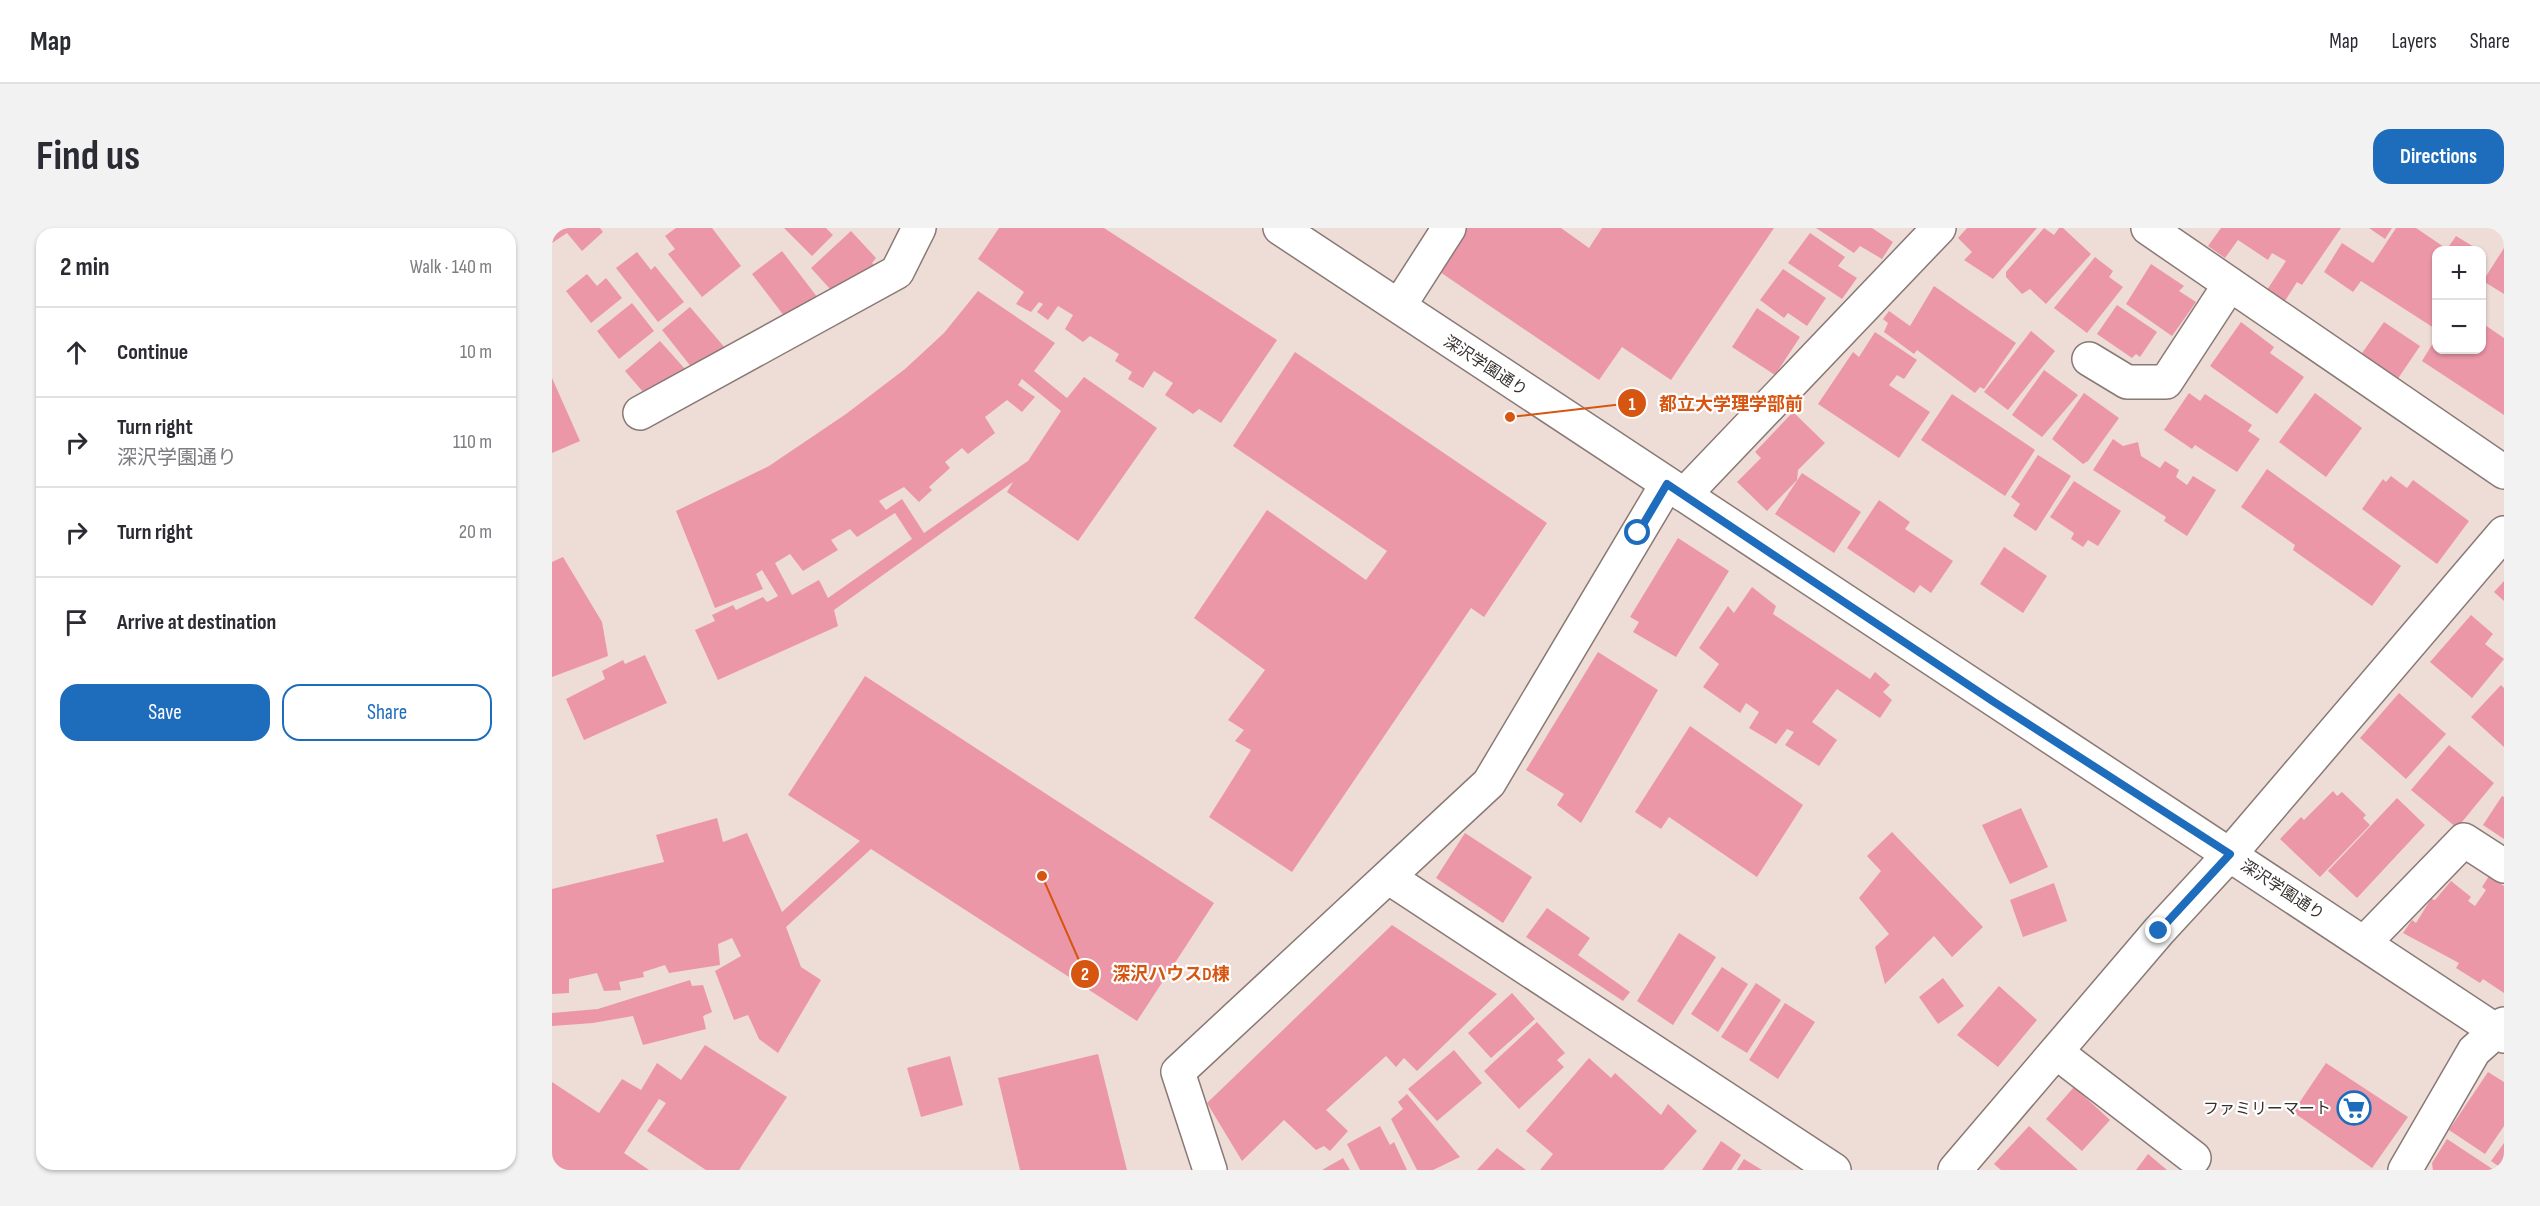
<!DOCTYPE html>
<meta charset="utf-8">
<style>
:root{--surface:#fff;--page:#f2f2f3;--text:#2b2b33;--muted:#7c7c81;--line:#e1e1e2;--accent:#1e6dbc}
body{margin:0;font-family:"Sofia Sans Condensed","Noto Sans JP",sans-serif;background:var(--page);color:var(--text)}
.controls{position:absolute;right:18px;top:18px;display:grid;overflow:hidden;border-radius:12px;box-shadow:0 2px 4px #0004}
.controls button{width:54px;height:54px;display:grid;place-items:center;padding:0;border:0;border-bottom:2px solid var(--line);background:var(--surface);color:var(--text);font:30px sans-serif}
.stop{position:absolute;width:18px;height:18px;margin:-14px;border:4px solid #1e6dbc;border-radius:50%;background:#fff}
.stop.end{background:#1e6dbc;border-color:#fff;box-shadow:0 2px 6px #0008}
.list{margin:0;padding:0;list-style:none}
h2{display:flex;justify-content:space-between;align-items:center;height:78px;margin:0;padding:0 24px;font-size:26px}
h2 small{font-size:20px;font-weight:400;color:var(--muted)}
.list li{display:grid;grid-template-columns:39px 1fr auto;gap:18px;align-items:center;box-sizing:border-box;height:90px;padding:0 24px;border-top:2px solid var(--line)}
.list b{display:block;font-size:22px;white-space:nowrap}
.list p{margin:0;font-size:20px;white-space:nowrap;color:var(--muted)}
.list em{font-size:20px;font-style:normal;color:var(--muted)}
.actions{display:flex;gap:12px;padding:18px 24px}
.actions a{flex:1;padding:14px 0;border:2px solid var(--accent);border-radius:18px;text-align:center;font-size:21px;color:var(--accent)}
.actions .main{background:var(--accent);color:#fff}
.icon{flex:none;width:33px;height:33px;fill:none;stroke:currentColor;stroke-width:2;stroke-linecap:round;stroke-linejoin:round}
.map{position:relative;flex:none;width:1952px;height:942px;overflow:hidden;border-radius:18px}
header{display:flex;align-items:center;gap:36px;box-sizing:border-box;height:84px;padding:0 30px;background:var(--surface);border-bottom:2px solid var(--line)}
header strong{font-size:28px}
nav{display:flex;gap:33px;margin-inline-start:auto;font-size:21px}
.intro{display:flex;align-items:center;justify-content:space-between;box-sizing:border-box;height:144px;padding:0 36px}
h1{margin:0;font-size:42px}
.button{padding:15px 27px;border-radius:18px;background:var(--accent);color:#fff;font-size:21px;font-weight:700}
main{display:flex;gap:36px;padding:0 36px}
aside{flex:1;background:var(--surface);border-radius:18px;box-shadow:0 2px 4px #0004}
.map>svg:first-child{display:block}
</style>
<header>
<strong>Map</strong>
<nav><a>Map</a><a>Layers</a><a>Share</a></nav>
</header>
<div class="intro"><h1>Find us</h1><a class="button">Directions</a></div>
<main>
<aside>
<h2>2 min<small>Walk · 140 m</small></h2>
<ul class="list">
<li><svg class="icon" aria-label="ahead" viewBox="0 0 24 24"><path d="M12 20V5M6 11l6-6 6 6"/></svg><div><b>Continue</b></div><em>10 m</em></li>
<li><svg class="icon" aria-label="right" viewBox="0 0 24 24"><path d="M7 20v-9h11M14 6l5 5-5 5"/></svg><div><b>Turn right</b><p>深沢学園通り</p></div><em>110 m</em></li>
<li><svg class="icon" aria-label="right" viewBox="0 0 24 24"><path d="M7 20v-9h11M14 6l5 5-5 5"/></svg><div><b>Turn right</b></div><em>20 m</em></li>
<li><svg class="icon" aria-label="arrive" viewBox="0 0 24 24"><path d="M6 21V4h12l-3 4 3 4H6"/></svg><div><b>Arrive at destination</b></div></li>
</ul>
<div class="actions"><a class="main">Save</a><a>Share</a></div>
</aside>
<div class="map">
<svg width="1952" height="942" viewBox="0 0 1952 942">
<rect width="100%" height="100%" fill="#eedcd7"/>
<!-- building -->
<path fill="#ec97a7" fill-rule="evenodd" d="M0,0H48L51,4L30,23L15,5L0,15Z
M124,0H160L189,38L150,69L116,26L123,21L113,8Z
M232,0H274L281,7L260,28Z
M447,0H552L725,112L669,195L647,181L641,186L613,167L621,155L602,143L591,160L576,151L580,144L563,133L567,126L538,108L531,114L513,101L521,87L506,78L496,92L485,84L491,76L487,74L479,84L464,76L472,64L426,31Z
M913,0H1009L1037,20L1050,0H1222L1119,152L1070,119L1047,152L885,42Z
M1264,0H1320L1341,14L1330,31L1308,18L1302,25Z
M1415,0H1485L1441,51L1412,32L1420,24L1406,10Z
M1492,0L1502,7L1507,0H1511L1539,26L1494,76L1478,61L1470,66L1454,49V44Z
M1669,0H1789L1750,57L1745,54L1731,76L1713,65L1734,33L1720,25L1716,32L1686,12L1673,30L1656,18Z
M1817,0H1840L1833,11Z
M1844,0H1864L1895,21L1904,8L1927,22H1884V96L1882,100L1809,53L1801,64L1772,44L1790,15L1821,35Z
M299,3L324,30L320,35L325,40L289,73L259,40Z
M1258,5L1293,29L1286,38L1305,50L1290,71L1236,35Z
M1952,20V66L1931,53Z
M230,23L269,74L239,97L200,46Z
M85,24L99,42L103,38L132,74L106,94L64,40Z
M1543,29L1561,43L1557,49L1571,59L1535,105L1502,80Z
M1599,36L1632,58L1627,63L1644,74L1620,108L1574,76Z
M1231,41L1274,70L1255,98L1236,85L1232,90L1208,72Z
M35,46L45,58L54,50L70,70L39,95L14,63Z
M1382,58L1464,115L1432,161L1428,159L1423,165L1365,122L1362,126L1332,104L1336,95L1331,91L1337,83L1358,98Z
M426,63L503,115L482,143L515,170L532,149L605,200L526,313L455,264L461,254L282,382L286,398L166,452L143,402L163,393L160,387L181,377L184,382L211,369L215,374L226,368L210,342L204,346L211,361L163,380L124,283L217,238L294,186L353,141L392,105ZM470,151L509,183L476,233L372,305L350,271L334,282L327,273L352,259L367,274L380,262L377,259L398,240L393,234L410,220L416,226L443,205L433,189L455,172L470,184L483,169L466,157ZM343,285L360,311L276,370L267,352L240,367L223,335L238,326L251,343L286,322L279,312L298,301L305,309Z
M80,75L102,103L67,131L45,103Z
M1565,77L1605,104L1588,129L1584,126L1580,130L1545,106Z
M138,79L174,121L144,145L110,102Z
M1205,80L1248,109L1223,147L1180,119Z
M1689,94L1722,119L1718,125L1752,149L1725,186L1658,138Z
M1832,94L1868,118L1845,152L1808,128Z
M1930,95L1952,110V187L1870,133L1884,110V122H1930Z
M1479,103L1503,123L1456,182L1432,164Z
M1323,104L1365,132L1352,151L1345,147L1337,157L1378,184L1347,230L1266,176L1301,124L1307,129Z
M108,113L133,141L98,172L73,143Z
M743,124L995,295L932,389L919,380L740,644L657,589L699,522L683,513L692,502L676,492L713,442L642,390L715,282L814,352L835,323L681,218Z
M1492,142L1526,167L1490,209L1460,187Z
M0,150L28,213L0,225Z
M1532,165L1567,190L1536,233L1531,236L1500,211Z
M1637,165L1648,173L1653,166L1700,197L1696,203L1708,211L1685,244L1643,217L1640,221L1612,202Z
M1763,165L1810,200L1774,249L1727,214Z
M1400,166L1483,222L1453,268L1369,212Z
M1241,184L1273,215L1246,242L1245,252L1215,283L1185,254L1209,230L1203,224Z
M1561,211L1571,218L1586,214L1589,228L1608,240L1613,233L1627,242L1624,249L1635,257L1641,248L1664,262L1635,308L1612,293L1614,289L1541,242Z
M1486,227L1519,248L1484,303L1461,288L1468,276L1459,269Z
M1715,241L1849,338L1820,378L1741,322L1743,317L1689,279Z
M1250,245L1309,284L1282,325L1223,286Z
M1839,248L1855,260L1861,252L1917,293L1885,336L1810,281L1831,251L1834,254Z
M1522,253L1569,283L1546,318L1536,312L1531,319L1519,311L1522,305L1498,289Z
M1327,272L1358,294L1353,301L1401,333L1379,365L1368,357L1362,365L1295,320Z
M1126,310L1177,343L1124,429L1081,404L1087,394L1078,389Z
M1452,319L1495,348L1471,385L1428,356Z
M11,329L50,394L56,428L0,449V334Z
M1952,353V373L1942,364Z
M1200,359L1224,378L1221,386L1318,451L1323,444L1338,457L1331,464L1340,472L1328,490L1285,461L1260,494L1285,512L1267,538L1233,517L1242,504L1235,501L1224,516L1197,500L1207,484L1194,475L1188,485L1151,459L1167,436L1147,420L1176,378L1182,385Z
M1919,387L1941,406L1933,416L1952,431L1920,470L1878,434Z
M1046,424L1106,462L1029,595L1005,577L1012,566L974,542Z
M93,427L115,475L32,512L14,471L53,451L50,443L71,432L73,436Z
M313,448L662,675L585,793L319,621L234,699L249,739L269,752L226,825L207,811L196,787L182,792L163,743L189,728L180,710L166,716L168,737L117,745L113,737L91,744L92,749L67,754L69,762L52,763L45,745L17,751V765L0,766V661L112,634L104,607L165,590L171,614L195,605L230,684L308,613L236,567Z
M1949,457L1952,460V519L1919,489Z
M1847,465L1894,506L1854,551L1808,510Z
M1138,498L1251,577L1205,649L1117,589L1109,601L1083,584Z
M1897,517L1942,555L1905,600L1859,562Z
M1781,563L1785,568L1790,564L1814,587L1811,590L1818,597L1768,649L1728,611L1749,589L1752,592Z
M1950,568L1952,569V611L1931,597Z
M1845,570L1873,597L1805,670L1776,643Z
M1469,580L1496,639L1458,656L1430,597Z
M1340,604L1431,699L1400,729L1382,708L1333,756L1323,719L1337,706L1307,670L1329,643L1315,628Z
M913,605L980,649L951,695L884,650Z
M1937,648L1952,658V765L1931,751L1928,755L1904,740L1907,735L1851,705L1860,692L1864,695L1879,671L1883,672L1899,653L1919,669L1916,673L1923,678L1934,662L1930,659Z
M1502,655L1515,693L1471,709L1458,672Z
M995,680L1038,710L1026,727L1078,764L1071,773L974,709Z
M840,697L945,766L865,843L852,830L844,839L834,828L774,882L796,903L778,923L772,918L764,922L732,892L690,933L655,875Z
M1127,705L1164,729L1121,797L1085,773Z
M1170,739L1196,756L1166,804L1139,786Z
M1391,750L1412,778L1386,796L1367,769Z
M138,752L140,758L151,757L160,784L151,788L154,801L91,817L81,788L41,795L0,798V785L46,781Z
M1204,755L1229,772L1195,825L1169,809Z
M1447,758L1485,792L1446,839L1405,807Z
M960,765L983,791L939,830L916,805Z
M1233,775L1263,794L1226,851L1197,832Z
M985,794L1013,825L1005,832L1012,839L967,881L932,843Z
M153,817L235,869L187,942H154L95,903L114,875L107,871L72,925L97,942H0V854L47,885L70,851L89,862L105,835L129,852Z
M902,822L930,855L885,893L856,861Z
M546,826L575,942H468L446,850Z
M398,828L411,877L369,889L355,840Z
M1037,830L1059,850L1063,845L1109,887L1116,876L1145,903L1111,942H988L1001,926L974,903Z
M1774,835L1856,889L1820,940L1741,884Z
M1936,844L1952,854V898L1933,926L1897,902Z
M1522,859L1558,892L1530,923L1494,891Z
M855,866L908,929L881,942H865L839,891L851,881L846,874Z
M828,898L838,917L842,914L855,942H808L795,916Z
M1477,898L1526,942H1449L1442,936Z
M1895,911L1942,942H1881L1880,935Z
M1169,913L1189,927L1179,942H1150Z
M1952,915V942L1939,933Z
M945,920L974,942H925Z
M1596,926L1615,942H1584Z
M791,930L798,942H770Z
M1192,931L1210,942H1185Z"/>
<g fill="none" stroke-linecap="round" stroke-linejoin="round">
<defs>
<path id="minor" d="M728,0L1952,808
M1596,0L1952,244
M847,78L897,0
M1537,131L1575,154H1614L1678,56
M88,185L345,44L367,0
M1132,267L1387,0
M836,649L1282,942
M1812,715L1912,612L1952,638
M1504,824L1642,930
M658,942L626,844L937,555L1115,256
M1403,942L1607,703L1678,626L1952,305
M1853,942L1922,823L1952,796"/>
</defs>
<!-- minor casing -->
<use href="#minor" stroke="#897975" stroke-width="36"/>
<!-- minor -->
<use href="#minor" stroke="#fff" stroke-width="33"/>
</g>
<g fill="none" stroke-linecap="round" stroke-linejoin="round">
<!-- route -->
<path stroke="#1e6dbc" stroke-width="8" d="M1086,305L1115,256L1442,474L1678,626L1607,703"/>
</g>
<!-- icons -->
<defs>
<symbol id="supermarket-ring" viewBox="-11 -11 22 22"><circle r="9.5" fill="#fff" stroke="#1e6dbc" stroke-width="1.5"/><path d="M-6-5.5h2.5l.6 2H6L4.5 2H-2.5L-4.4-4H-6ZM-1.5 3.2a1.3 1.3 0 1 0 .1 0ZM3 3.2a1.3 1.3 0 1 0 .1 0Z" fill="#1e6dbc"/></symbol>
</defs>
<g fill-rule="evenodd">
<use href="#supermarket-ring" x="1783" y="861" width="38" height="38"/>
</g>
<g text-anchor="middle" stroke-width="4.5" stroke-linejoin="round" paint-order="stroke">
<!-- street labels -->
<g font-size="16" fill="#37302f" stroke="#fff">
<text transform="translate(934 137) rotate(33)" y="6">深沢学園通り</text>
<text transform="translate(1731 661) rotate(33)" y="6">深沢学園通り</text>
</g>
<!-- poi labels -->
<g font-size="16" fill="#37302f" stroke="#fff" text-anchor="end">
<text x="1779" y="886">ファミリーマート</text>
</g>
</g>
<!-- callouts -->
<path fill="none" stroke="#d65510" stroke-width="2" d="M958 189L1080 175M490 648L533 746"/>
<g fill="#d65510" stroke="#fff" stroke-width="2">
<circle cx="958" cy="189" r="6"/>
<circle cx="490" cy="648" r="6"/>
<circle cx="1080" cy="175" r="15"/>
<circle cx="533" cy="746" r="15"/>
</g>
<g font-size="18" text-anchor="middle" font-weight="bold" fill="#fff">
<text x="1080" y="182">1</text>
<text x="533" y="752">2</text>
</g>
<g font-size="18" text-anchor="middle" font-weight="bold" fill="#d65510" stroke="#fff" stroke-width="4.5" stroke-linejoin="round" paint-order="stroke">
<text x="1179" y="182">都立大学理学部前</text>
<text x="619" y="752">深沢ハウスD棟</text>
</g>
</svg>
<div class="controls">
<button>+</button>
<button>−</button>
</div>
<div class="stop" style="left:1086px;top:305px"></div>
<div class="stop end" style="left:1607px;top:703px"></div>
</div>
</main>
